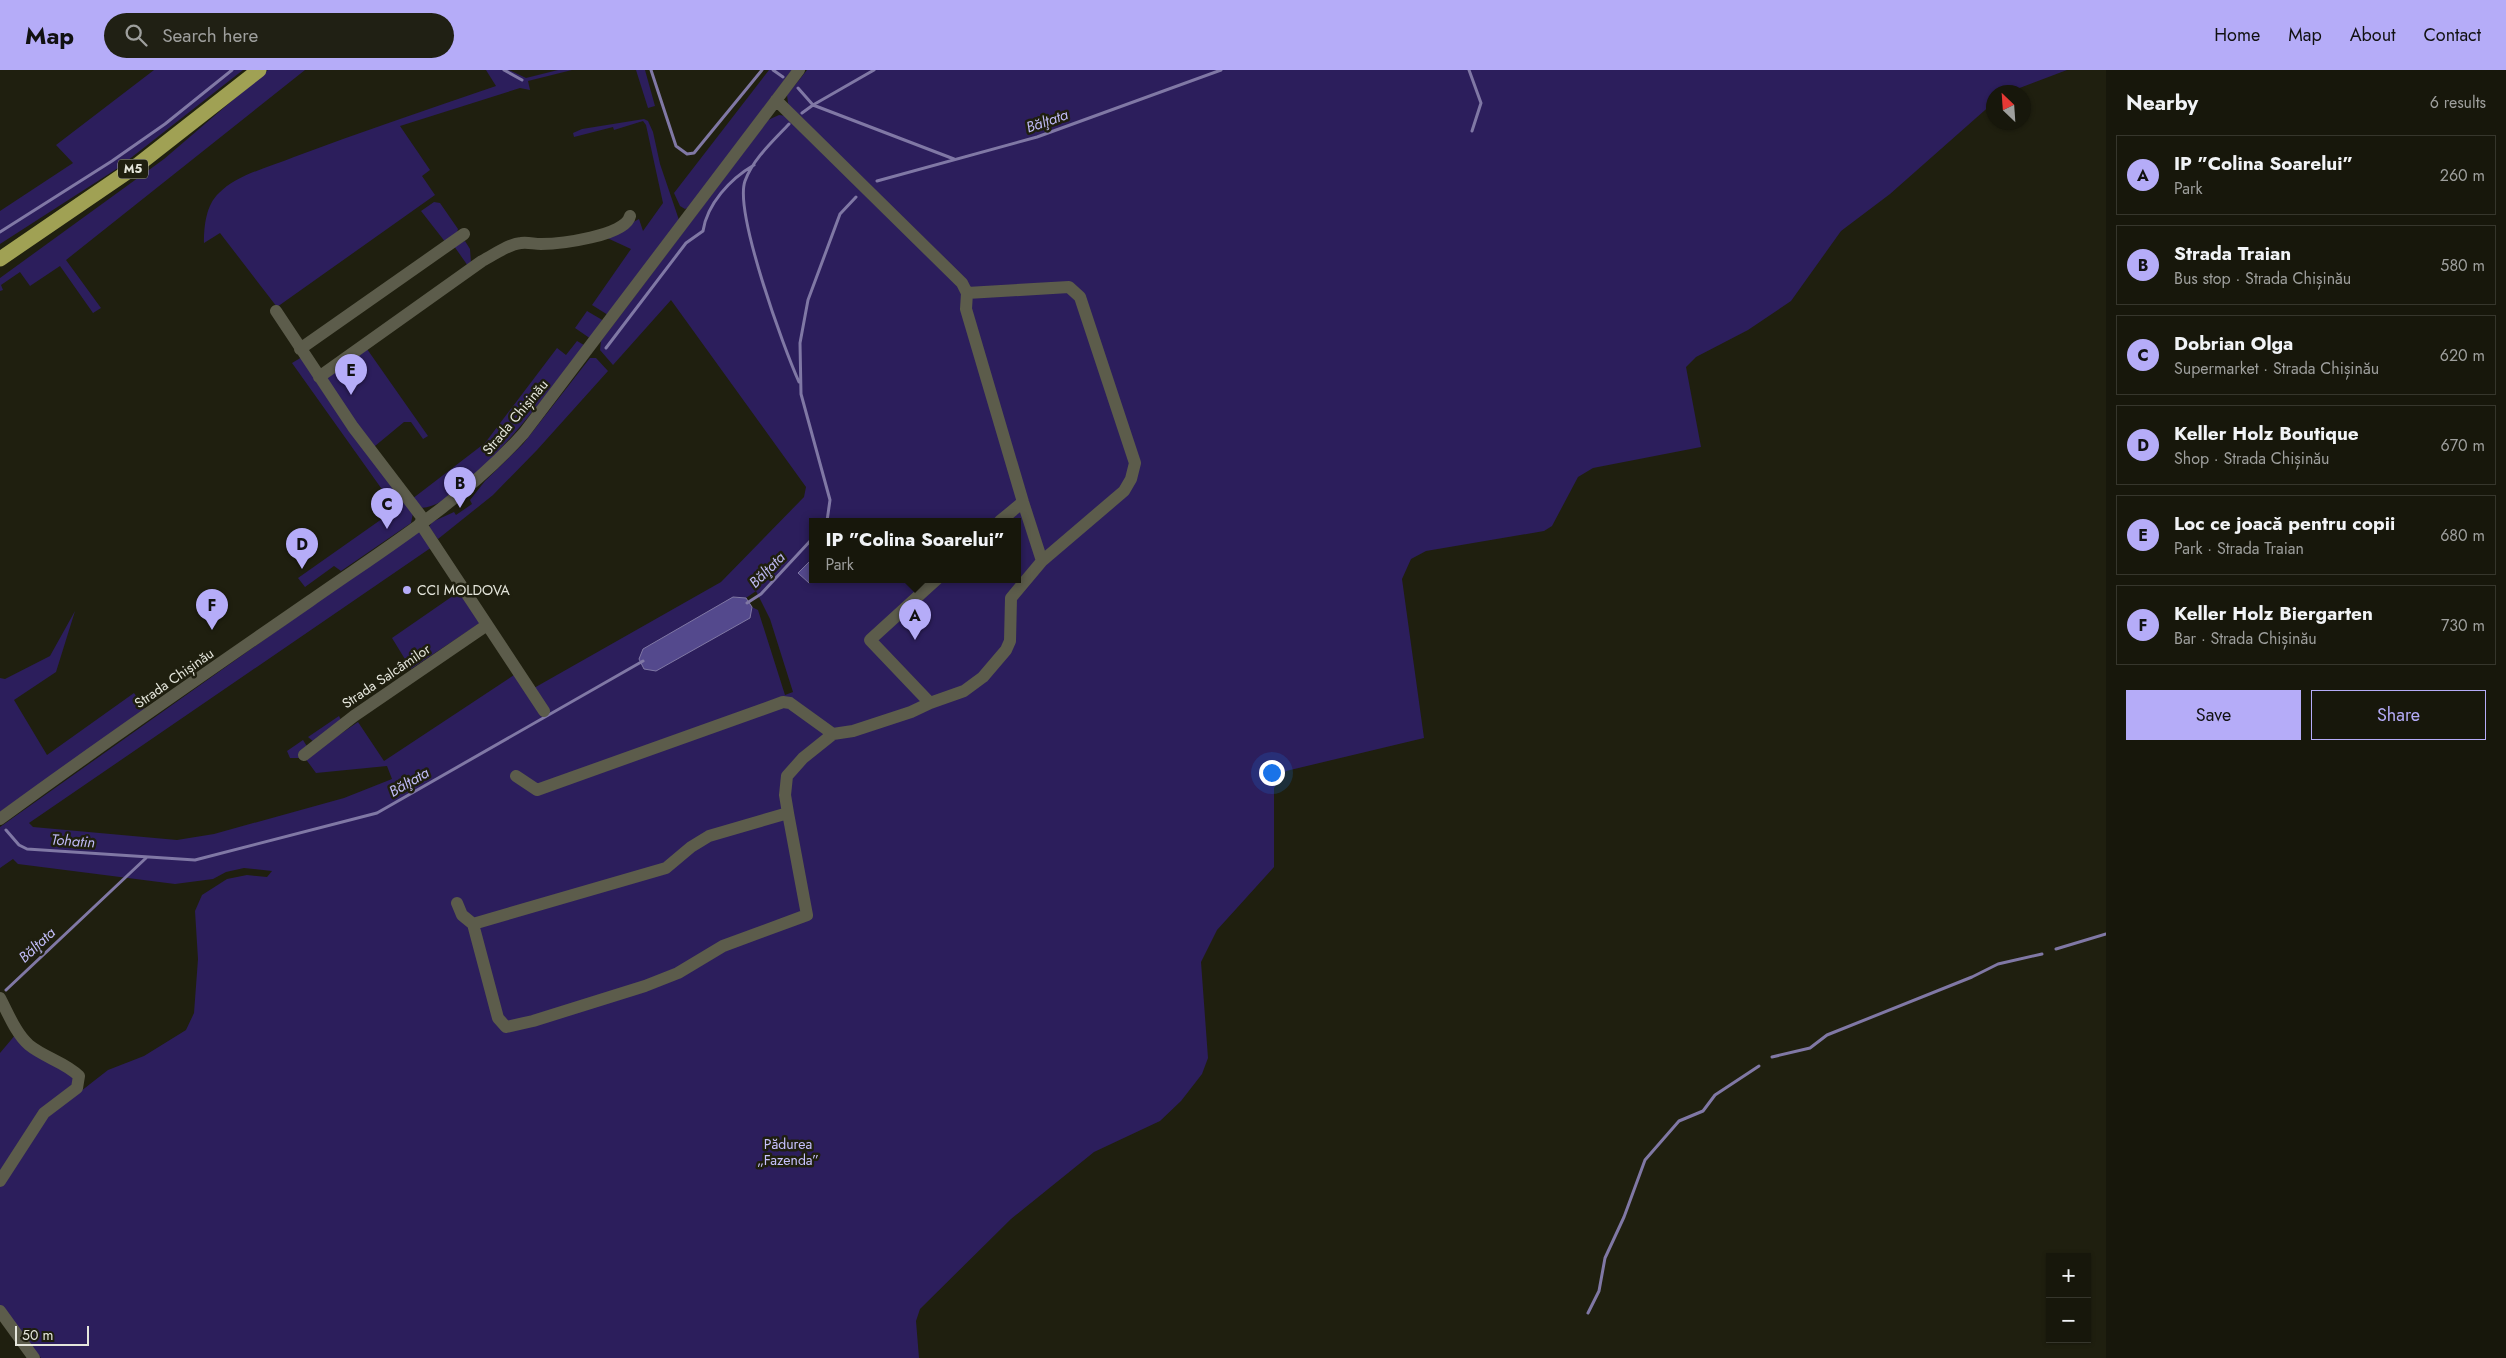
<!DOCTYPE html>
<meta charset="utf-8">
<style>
:root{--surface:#17170b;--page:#202014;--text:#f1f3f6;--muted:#9e9f9d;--line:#36362c;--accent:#b5acf8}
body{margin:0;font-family:Jost,sans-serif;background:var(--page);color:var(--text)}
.controls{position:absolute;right:15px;bottom:15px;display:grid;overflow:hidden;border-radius:0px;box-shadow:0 1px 4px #0004}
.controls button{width:45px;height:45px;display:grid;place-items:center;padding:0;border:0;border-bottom:1px solid var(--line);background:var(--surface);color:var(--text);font:25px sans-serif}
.compass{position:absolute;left:1986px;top:15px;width:45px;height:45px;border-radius:50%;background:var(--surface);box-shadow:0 1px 4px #0004;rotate:335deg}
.scale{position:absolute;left:15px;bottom:12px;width:74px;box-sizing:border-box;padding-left:5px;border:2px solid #e5e6dc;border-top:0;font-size:14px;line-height:18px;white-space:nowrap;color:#e5e6dc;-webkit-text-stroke:4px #1f1f0f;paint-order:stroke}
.you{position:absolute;left:1271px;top:702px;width:18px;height:18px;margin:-12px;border:4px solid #fff;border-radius:50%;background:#1a73e8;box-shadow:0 0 0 8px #1a73e833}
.badge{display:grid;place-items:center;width:32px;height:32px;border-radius:50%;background:var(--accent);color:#111;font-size:16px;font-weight:700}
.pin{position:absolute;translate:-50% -41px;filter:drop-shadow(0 1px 2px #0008)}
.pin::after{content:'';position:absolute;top:26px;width:18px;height:15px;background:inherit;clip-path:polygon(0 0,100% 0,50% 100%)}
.popup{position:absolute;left:809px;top:448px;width:212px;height:65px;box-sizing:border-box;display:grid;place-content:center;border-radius:0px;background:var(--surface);filter:drop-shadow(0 1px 4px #0005);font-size:16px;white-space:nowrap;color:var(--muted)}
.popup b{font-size:19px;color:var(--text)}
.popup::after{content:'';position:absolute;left:50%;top:100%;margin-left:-10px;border:10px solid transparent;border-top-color:var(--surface)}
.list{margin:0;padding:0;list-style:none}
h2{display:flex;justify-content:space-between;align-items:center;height:65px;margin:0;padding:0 20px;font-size:21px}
h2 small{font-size:16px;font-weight:400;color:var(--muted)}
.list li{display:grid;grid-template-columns:32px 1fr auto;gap:15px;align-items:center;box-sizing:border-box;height:80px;margin:0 10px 10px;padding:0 10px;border:1px solid var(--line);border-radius:0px}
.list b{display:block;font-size:19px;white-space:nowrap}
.list p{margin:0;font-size:16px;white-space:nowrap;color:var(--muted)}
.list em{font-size:16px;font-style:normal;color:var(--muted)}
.actions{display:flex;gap:10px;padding:15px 20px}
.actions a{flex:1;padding:11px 0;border:1px solid var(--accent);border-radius:0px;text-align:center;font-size:18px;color:var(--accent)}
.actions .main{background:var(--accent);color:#111}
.icon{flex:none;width:28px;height:28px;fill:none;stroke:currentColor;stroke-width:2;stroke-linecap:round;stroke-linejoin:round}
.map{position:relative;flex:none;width:2106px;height:1288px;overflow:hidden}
header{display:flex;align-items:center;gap:30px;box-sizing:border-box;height:70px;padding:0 25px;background:var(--accent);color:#111}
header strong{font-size:24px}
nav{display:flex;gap:28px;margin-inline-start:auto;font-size:18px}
.search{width:350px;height:45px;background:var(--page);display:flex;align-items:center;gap:12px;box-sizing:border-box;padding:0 18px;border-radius:28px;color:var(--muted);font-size:19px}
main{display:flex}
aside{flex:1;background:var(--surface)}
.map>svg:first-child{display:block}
</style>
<header>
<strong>Map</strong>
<div class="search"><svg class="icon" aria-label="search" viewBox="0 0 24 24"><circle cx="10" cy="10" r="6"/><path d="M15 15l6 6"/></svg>Search here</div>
<nav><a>Home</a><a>Map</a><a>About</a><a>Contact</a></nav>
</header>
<main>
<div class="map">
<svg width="2106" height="1288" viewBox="0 0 2106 1288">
<rect width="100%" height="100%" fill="#1f1f0f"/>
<!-- green -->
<path fill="#2c1e5c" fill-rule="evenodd" d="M154,0H243L118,98L0,174V141L73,93L56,75Z
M268,0H305L66,190L101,238L93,243L60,196L30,216L20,202L1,215L3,220L0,221V208L164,89Z
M486,0H509L526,8L558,0H572L528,11L530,20L520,18L400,56L430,100L422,106L435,125L277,237L220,163L204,173C204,156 206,135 219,123C238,104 270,97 294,87C361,62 429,39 496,16Z
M636,0H645L655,36L648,38Z
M769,0H792L689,137L685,139L680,136L674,123Z
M807,0H2067L2009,22H1994L1993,33L1890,124L1841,161L1791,231L1748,260L1696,287L1686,297L1701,377L1593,398L1578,407L1552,456L1544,461L1426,481L1411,489L1402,509L1424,668L1286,701L1274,718V797L1217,860L1201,892L1208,988L1202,1004L1181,1031L1160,1051L1094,1082L1011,1149L920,1239L916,1251L919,1288H41L0,1236V1116L40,1053L108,1000L144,986L186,960L194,943L198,889L195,841L202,825L227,809L247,805L267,807L272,801L244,798L226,802L213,809L175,814L18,794L13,789L0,798V757L419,460L432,477L29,753L33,757L177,770L214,764L344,728L392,709L387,696L316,703L305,688H290L287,681L303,670L308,678L305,688L358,652L384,691L514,605L534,618L721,512L804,427L806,417L671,230L613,295L600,280L601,271L768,50L779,45L787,46L792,40L788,33L787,25ZM812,451H1018V509H812ZM756,521L770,549L793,622L785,625L758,540L752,537L750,548L733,527L746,528Z
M644,49L648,51L653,62L660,94L679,150L608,245L592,235L631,179L605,167L639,149L643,161L663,133L646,55L643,51L614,60L613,57L574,67L573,63L582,59Z
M434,132L440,133L458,159L456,166L446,173L421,141Z
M465,171L470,179L471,193L468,196L454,176Z
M587,241L604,251L591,269L575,258Z
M577,271L584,275C562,305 456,449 418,437L412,429L485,373L557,278L566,285Z
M367,279L428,366L423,369L411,352H404L375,376L374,381L325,311L329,306Z
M302,287L413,443L411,453L341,501L334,496L305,517L298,508L396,439L292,293Z
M590,288H596L608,301L537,380L493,425L438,469L429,457L432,452L454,442L456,445L472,434L470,430L485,411L523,374Z
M460,521L480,553L411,599L392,568Z
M75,541L56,602L14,630L47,685L134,623L145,639L0,742V608L5,609L50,586Z
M339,646L342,652L314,672L308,667Z
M16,964L69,1001L75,1012L42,1042L0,1106V983Z"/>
<!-- water -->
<path fill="#54498d" stroke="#8078a5" d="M812,489L814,509L809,513L798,503Z
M733,527L746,528L752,537L750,548L656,601L644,599L639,589L643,579Z"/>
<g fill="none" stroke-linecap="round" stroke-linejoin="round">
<!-- stream -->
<path stroke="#8078a5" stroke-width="3" d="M504,0L522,10
M651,0L676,76L687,84L694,83L762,0
M773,0L783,7
M1469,0L1481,33L1472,61
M798,18L813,35L954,89
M802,43L813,35L874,0
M789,54C773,71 753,89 745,111C734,142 784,279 799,312
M877,111L1037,67L1221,0
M0,162L112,91L165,54L232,0
M606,278L686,173L703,161C707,134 730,109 754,95
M827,451L830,430L801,324L800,273L808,230L840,144L856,127
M747,533L761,524L812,469
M6,760L19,775L27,779L195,790L377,743L643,591
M2056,879L2106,864
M6,920L146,788
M1772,987L1810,978L1827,965L1972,907L1998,894L2042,884
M1588,1243L1599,1221L1605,1188L1624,1147L1645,1090L1679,1051L1703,1041L1715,1025L1759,996"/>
<!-- minor -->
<path stroke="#5c5c4b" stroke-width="12" d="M776,30L962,213L967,223L966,239L1023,432L1042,491L1011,528L1010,571L1006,580L983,607L964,621L930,633
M967,223L1069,217L1080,227L1135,393L1131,409L1124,421L1042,491
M276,241L353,357L424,450
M300,279L464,164
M319,307L482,191C494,185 508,174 521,173C528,172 534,174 541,174C559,174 626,166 630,146
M1000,451L1023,432
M420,453L544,641
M304,685L354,646L487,555
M516,706L537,720L783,632L790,633L833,664
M0,749C102,674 206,603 310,531C384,479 463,431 524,363L799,0
M457,833L462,845L473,854L666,798L691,777L709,766L788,743L785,725L787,706L803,688L833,664L853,661L911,642L930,633L870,570L937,509
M473,854L498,948L506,957L533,951L645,916L678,903L723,876L807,845L788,743
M0,928C8,943 16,964 29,975C45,988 65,992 79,1006L77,1018L44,1043L0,1111
M0,1241L34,1288"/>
<!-- highway -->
<path stroke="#a0a154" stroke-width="15" d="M0,189L139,94L259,0"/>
</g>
<!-- markers -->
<circle fill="#b5acf8" stroke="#1f1f0f" stroke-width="2" cx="407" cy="520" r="5"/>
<g text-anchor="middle" stroke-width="5" stroke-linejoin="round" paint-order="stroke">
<!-- shield labels -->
<rect fill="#1f1f0f" stroke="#aaaa9e" stroke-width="1" x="118" y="89.5" width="30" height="19" rx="4"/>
<g font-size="12" font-weight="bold" fill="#e5e6dc">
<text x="133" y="103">M5</text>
</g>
<!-- street labels -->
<g font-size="14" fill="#e5e6dc" stroke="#1f1f0f">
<text transform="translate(515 347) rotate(-50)" y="5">Strada Chișinău</text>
<text transform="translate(386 606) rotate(-34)" y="5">Strada Salcâmilor</text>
<text transform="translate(174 608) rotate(-35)" y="5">Strada Chișinău</text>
</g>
<!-- poi labels -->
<g font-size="14" fill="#e5e6dc" stroke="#1f1f0f" text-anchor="start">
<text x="417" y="525">CCI MOLDOVA</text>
</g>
<!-- park labels -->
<g font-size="14" fill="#c8c2fe" stroke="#1f1f0f">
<text x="788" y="1079">Pădurea<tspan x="788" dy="16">„Fazenda”</tspan></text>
</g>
<!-- water labels -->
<g font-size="15" font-style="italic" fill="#bfbaf5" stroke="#1f1f0f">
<text transform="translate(1047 51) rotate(-19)" y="5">Bălţata</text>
<text transform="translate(767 500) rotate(-45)" y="5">Bălţata</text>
<text transform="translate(409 712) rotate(-30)" y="5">Bălţata</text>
<text transform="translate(73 771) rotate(4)" y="5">Tohatin</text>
<text transform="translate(37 875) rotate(-43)" y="5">Bălţata</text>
</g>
</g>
</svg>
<div class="controls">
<button>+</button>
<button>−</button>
</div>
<svg class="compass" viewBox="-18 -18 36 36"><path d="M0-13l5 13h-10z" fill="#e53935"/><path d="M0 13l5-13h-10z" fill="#9e9f9d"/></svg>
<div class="scale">50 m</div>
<div class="you"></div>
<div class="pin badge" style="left:915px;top:570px">A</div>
<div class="popup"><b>IP ”Colina Soarelui”</b>Park</div>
<div class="pin badge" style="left:460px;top:438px">B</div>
<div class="pin badge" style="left:387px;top:459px">C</div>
<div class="pin badge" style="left:302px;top:499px">D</div>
<div class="pin badge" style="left:351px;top:325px">E</div>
<div class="pin badge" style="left:212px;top:560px">F</div>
</div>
<aside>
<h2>Nearby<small>6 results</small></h2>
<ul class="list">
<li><span class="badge">A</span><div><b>IP ”Colina Soarelui”</b><p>Park</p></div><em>260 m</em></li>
<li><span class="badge">B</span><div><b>Strada Traian</b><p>Bus stop · Strada Chișinău</p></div><em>580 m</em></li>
<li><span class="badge">C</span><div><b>Dobrian Olga</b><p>Supermarket · Strada Chișinău</p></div><em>620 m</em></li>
<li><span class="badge">D</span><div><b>Keller Holz Boutique</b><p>Shop · Strada Chișinău</p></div><em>670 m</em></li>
<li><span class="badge">E</span><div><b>Loc ce joacă pentru copii</b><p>Park · Strada Traian</p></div><em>680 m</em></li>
<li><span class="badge">F</span><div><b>Keller Holz Biergarten</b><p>Bar · Strada Chișinău</p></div><em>730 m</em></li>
</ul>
<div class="actions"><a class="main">Save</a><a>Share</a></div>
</aside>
</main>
